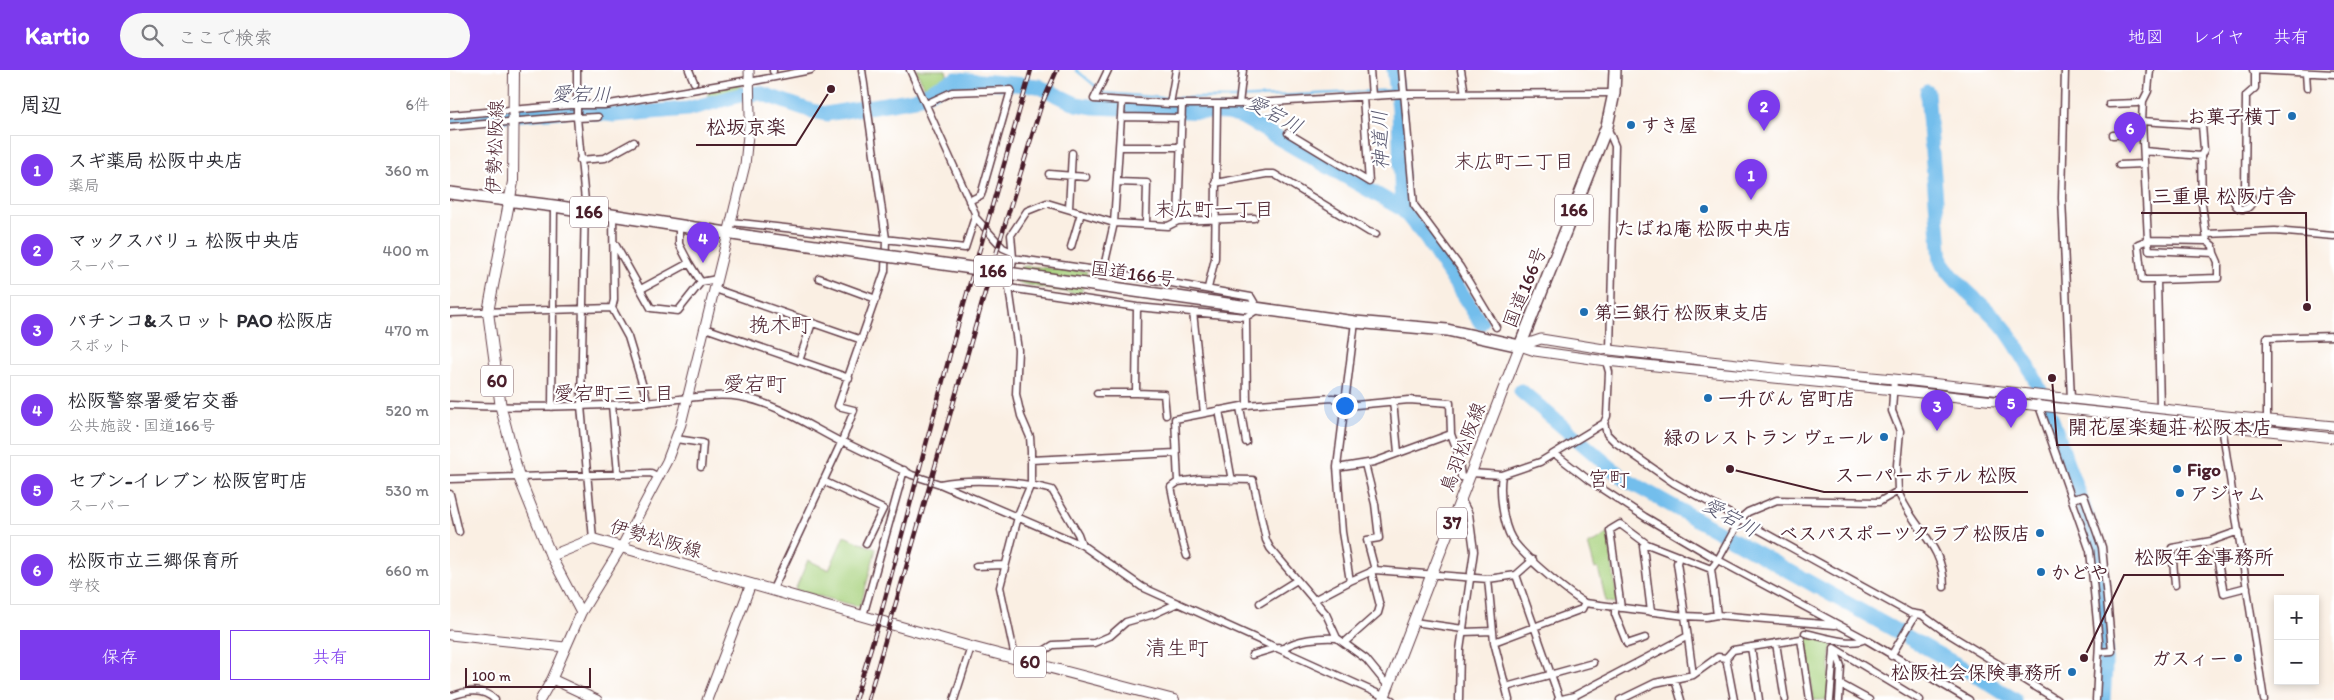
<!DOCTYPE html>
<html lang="ja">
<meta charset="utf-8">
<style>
:root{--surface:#fff;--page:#f7f7f7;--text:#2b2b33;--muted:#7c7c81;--line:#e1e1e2;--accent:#7c3aed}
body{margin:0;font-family:Itim,"Klee One",sans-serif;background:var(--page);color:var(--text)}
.controls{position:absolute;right:15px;bottom:15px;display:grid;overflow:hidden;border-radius:0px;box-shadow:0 2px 8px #0003}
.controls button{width:45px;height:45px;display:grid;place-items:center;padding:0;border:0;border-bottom:1px solid var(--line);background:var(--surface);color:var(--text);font:25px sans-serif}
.scale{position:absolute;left:15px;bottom:12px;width:126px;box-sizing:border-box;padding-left:5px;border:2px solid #4a1f2b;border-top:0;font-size:14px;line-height:18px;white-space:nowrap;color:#4a1f2b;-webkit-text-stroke:4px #fff;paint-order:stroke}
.you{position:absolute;left:894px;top:335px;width:18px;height:18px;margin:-12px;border:4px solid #fff;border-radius:50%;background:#1a73e8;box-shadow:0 0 0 8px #1a73e833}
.badge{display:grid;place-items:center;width:32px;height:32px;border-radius:50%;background:var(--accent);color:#fff;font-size:16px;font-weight:700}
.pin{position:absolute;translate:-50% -41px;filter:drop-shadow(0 1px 2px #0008)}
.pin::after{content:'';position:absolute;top:26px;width:18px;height:15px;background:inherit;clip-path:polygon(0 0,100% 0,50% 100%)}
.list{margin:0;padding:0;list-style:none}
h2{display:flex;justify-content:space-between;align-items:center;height:65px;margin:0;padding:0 20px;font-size:21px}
h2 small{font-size:16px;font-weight:400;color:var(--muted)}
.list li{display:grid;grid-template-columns:32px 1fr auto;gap:15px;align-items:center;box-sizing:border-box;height:70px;margin:0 10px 10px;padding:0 10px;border:1px solid var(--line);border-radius:0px}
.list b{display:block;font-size:19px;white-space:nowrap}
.list p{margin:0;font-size:16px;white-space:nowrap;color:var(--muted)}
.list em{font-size:16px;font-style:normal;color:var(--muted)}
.actions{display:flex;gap:10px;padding:15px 20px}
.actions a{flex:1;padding:11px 0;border:1px solid var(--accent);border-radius:0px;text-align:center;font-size:18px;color:var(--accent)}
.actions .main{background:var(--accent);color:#fff}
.icon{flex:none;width:28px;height:28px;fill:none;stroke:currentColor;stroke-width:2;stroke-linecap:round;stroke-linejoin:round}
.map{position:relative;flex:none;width:1884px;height:630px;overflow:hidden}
header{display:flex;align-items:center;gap:30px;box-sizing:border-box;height:70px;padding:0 25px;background:var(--accent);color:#fff}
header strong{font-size:24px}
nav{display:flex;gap:28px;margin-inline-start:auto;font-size:18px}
.search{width:350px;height:45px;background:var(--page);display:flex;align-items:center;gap:12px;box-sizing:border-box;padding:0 18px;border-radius:28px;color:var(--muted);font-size:19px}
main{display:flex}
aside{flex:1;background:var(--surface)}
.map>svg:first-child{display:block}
</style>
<header>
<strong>Kartio</strong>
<div class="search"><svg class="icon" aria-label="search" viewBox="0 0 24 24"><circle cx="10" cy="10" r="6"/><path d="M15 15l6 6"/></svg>ここで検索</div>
<nav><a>地図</a><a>レイヤ</a><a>共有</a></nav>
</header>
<main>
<aside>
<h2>周辺<small>6件</small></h2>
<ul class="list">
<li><span class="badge">1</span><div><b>スギ薬局 松阪中央店</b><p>薬局</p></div><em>360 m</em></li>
<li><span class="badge">2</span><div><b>マックスバリュ 松阪中央店</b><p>スーパー</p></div><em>400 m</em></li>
<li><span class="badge">3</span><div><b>パチンコ&amp;スロット PAO 松阪店</b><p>スポット</p></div><em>470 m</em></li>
<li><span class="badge">4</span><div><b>松阪警察署愛宕交番</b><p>公共施設 · 国道166号</p></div><em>520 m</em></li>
<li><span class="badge">5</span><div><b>セブン-イレブン 松阪宮町店</b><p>スーパー</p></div><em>530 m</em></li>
<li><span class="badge">6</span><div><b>松阪市立三郷保育所</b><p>学校</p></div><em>660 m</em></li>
</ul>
<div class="actions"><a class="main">保存</a><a>共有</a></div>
</aside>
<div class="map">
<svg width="1884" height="630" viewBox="0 0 1884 630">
<rect width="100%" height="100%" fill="#fff"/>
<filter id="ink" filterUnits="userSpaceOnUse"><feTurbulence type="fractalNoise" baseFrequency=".02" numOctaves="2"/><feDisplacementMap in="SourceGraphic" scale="10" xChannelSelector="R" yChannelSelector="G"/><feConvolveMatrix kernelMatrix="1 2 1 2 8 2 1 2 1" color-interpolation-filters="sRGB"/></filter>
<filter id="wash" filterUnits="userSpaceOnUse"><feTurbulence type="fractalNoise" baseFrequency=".0096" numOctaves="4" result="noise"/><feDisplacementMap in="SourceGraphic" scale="20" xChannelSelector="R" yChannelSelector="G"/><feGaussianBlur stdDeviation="1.12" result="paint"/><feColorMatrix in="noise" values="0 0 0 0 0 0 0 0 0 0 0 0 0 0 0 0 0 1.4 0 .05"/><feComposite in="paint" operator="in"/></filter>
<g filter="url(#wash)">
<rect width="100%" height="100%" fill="#faefe3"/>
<!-- green -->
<path fill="#a7d17d" stroke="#787854" d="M466,0H496L498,9L475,18Z
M291,14V23L259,31L257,20Z
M575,196L637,201L631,225L567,213L570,198Z
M1158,463L1167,530L1164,533L1156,531L1148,498L1145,499L1138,474L1147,471Z
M394,466L426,479L411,534L407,536L345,520L358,490L379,500Z
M1354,567L1382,571L1377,630H1364Z"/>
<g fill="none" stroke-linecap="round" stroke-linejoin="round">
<!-- stream -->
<path stroke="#73beec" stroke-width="2.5" d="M626,0L654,23L712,28H784L947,20"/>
<!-- river -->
<path stroke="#73beec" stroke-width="15" d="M944,0L949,38L952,139
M1477,22L1491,191C1509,220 1537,235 1556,260C1584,299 1601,344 1616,390C1626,419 1640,449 1646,479C1657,528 1657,580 1653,630
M0,50L123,40L164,45L238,39L290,25L310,23L362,41L376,44L465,29L506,9L588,16L626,34L644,37L778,43L792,47L952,139L976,168L1031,253
M1071,321L1174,409L1522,603L1565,630"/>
</g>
</g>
<g filter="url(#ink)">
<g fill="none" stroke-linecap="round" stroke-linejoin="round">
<defs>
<path id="street" d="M127,0V48L135,131L131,336L143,469
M239,0L244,12
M323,0V1
M460,0L525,143V147L553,178L562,182
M658,0L644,29L720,34H789L955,24L1164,23
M920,0L922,26
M952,0L964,135L1010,197L1046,257
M1011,0L1015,24
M1615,0L1612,128L1621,329
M1700,0L1698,21L1693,31L1692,51L1698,170L1688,174L1692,210H1707L1710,338
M1803,0L1884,4
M1856,3L1857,18
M299,12L361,0
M476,34L502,22L561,20L531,125L519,131
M720,34L726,0
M789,34L793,0
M1659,34L1687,33L1693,31
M0,45L120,35H154L299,10
M671,47L732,48
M127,48L148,47
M1692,51L1752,55L1754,80L1751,86L1694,81
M0,57L127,46
M1157,57L1165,76L1160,280
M838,63L919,112L913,27
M1663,65L1692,63
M669,77H731
M1751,86L1752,134L1757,171L1698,170L1699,180L1764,183L1763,176L1757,171
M130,90L155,88L184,72
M1669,95L1694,94
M599,104L636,107
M667,112L697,113L696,154
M765,113L816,104H824L919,162L926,164
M1784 130a9 9 0 1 1 18 0a9 9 0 1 1-18 0Z
M1795,121L1796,26L1805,18V0
M619,138L622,83
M163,145L164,230L162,238L178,267L198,333
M728,151L732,34
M281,152L515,178L525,147
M1757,164L1825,161L1884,166
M165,174L201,238L228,241L251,212L267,209
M621,177L631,143
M239,193L251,212
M653,201L664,153L672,31
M369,208L426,229
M1707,210L1768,208V192L1764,183
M559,218L563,188
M758,218L765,188L767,34
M191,219L239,193L229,174V155
M265,219L412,270
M687,237L686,323L714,324L716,345
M743,242L754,343
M0,243L162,238
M796,247L797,335
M905,252L887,397L892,462L900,511L925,500L1038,509L1066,505L1083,490
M255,258L399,308
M349,291L362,253
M1156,291L1159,302L1157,346L1154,353L1157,364L1165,372L1224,413L1460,543L1472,545L1494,561L1607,630
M647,323H686
M943,331L948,382
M1588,333L1640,481L1649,572L1646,630
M0,335C65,338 129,337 193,333C224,331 261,322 291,327C326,333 359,356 391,372
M162,335L168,404
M895,336L959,330L1000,333L1001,364
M102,337L104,136
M790,337L796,372
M769,340L782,411
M1817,350V268L1884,266
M1772,356L1814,630
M226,369L253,373L251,397
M392,371L462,405L490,414L632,475L692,517L942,630
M1105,384L1140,411L1195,447L1268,490L1415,569L1519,630
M581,390L726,383
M915,394L925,434L929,468L917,470L925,500
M887,398L924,392L1001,364L1008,383L1011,407L1019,408
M1021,403L1052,405L1090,392L1154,353
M1052,405C1049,423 1053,454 1062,469C1073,486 1118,523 1135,533L1235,546L1243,605L1205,613L1170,630
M0,409L201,403L209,407
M373,411L433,439L416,474
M728,412L749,409L803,410L816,470L820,478L876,544L887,568L916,589L938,616
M490,414C522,408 571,411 602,420L628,464L632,475
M1448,421C1462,458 1494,474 1494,517
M0,424L9,462
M1622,429L1634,426L1652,477L1662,581L1649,582
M567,447L581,414V381L580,367L571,346L566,324L568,280L559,218L687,237L796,247L808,239L801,227L653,201L563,188L561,165L577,141L597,133L664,153L718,156L728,151L804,148
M1197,474L1193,476L1201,542
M1766,483L1774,523L1797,517
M737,486C729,463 726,440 721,417L728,412L725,349L797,335L882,328L896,329
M1229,486L1227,493L1235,546L1256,547L1267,545L1385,555
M526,496L555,495
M1261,499L1267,545
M1066,505L1110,630
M1038,509L1044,572L1059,630
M1725,515L1722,478L1761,471L1789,461
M323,519L392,371L404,340L388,336L435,201L436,169L412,0
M864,530L900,511
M810,533L847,510
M1165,537V544L1177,574L1195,568
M1171,538L1160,460L1170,454L1197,474L1261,499L1268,490L1291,448L1298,442L1327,430L1429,432L1448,421L1447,395L1450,361L1442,341L1444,309
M413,546L454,400
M964,552L1013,559
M1013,562L1043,561
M1355,563C1370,566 1402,577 1415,569
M1044,572L1132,539L1135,533
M894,573L928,543L930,536L921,501
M1326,573L1335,630
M1301,577L1309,630
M1384,578L1470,630
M1384,578L1391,596L1389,630
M832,579C846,569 870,567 887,568
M802,585L828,577
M1441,586L1466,544
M565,587L550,517L568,447
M1276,588L1284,630
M578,591L603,575L644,573L660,566L676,552L704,544L728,533
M1243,605L1268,587L1276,588L1283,580L1351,569L1360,630
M1225,610L1231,630
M1390,614L1419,630
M1056,617L1143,593
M0,627C14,621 33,617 45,630
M504,630L521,577
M1009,630L1010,580L1024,481L1019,444L1011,429
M1108,630L1124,626L1238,566
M1380,630L1384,580"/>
<path id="secondary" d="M1070,276L1091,269L1160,280L1333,299L1444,309L1776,346L1884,356
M1070,276L1085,281L1156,291L1444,320L1884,368
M101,486L131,543
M0,565L115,577
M102,609L147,630
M90,630L102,609L131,543L172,476L217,391L231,354L295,95L300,45L299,0
M257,630L301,514"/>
<path id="primary" d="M64,0L63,112L38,242L51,338L69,407L101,486L143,469L521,577L724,630
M933,630L1070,276"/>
<path id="highway" d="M0,123L104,136L302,167
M784,235L905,252L997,260L1070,276L1157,56L1164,23L1165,0"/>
</defs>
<!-- street casing -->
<use href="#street" stroke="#643e47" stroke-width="9"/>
<!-- secondary casing -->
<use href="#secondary" stroke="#643e47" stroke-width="11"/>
<!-- primary casing -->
<use href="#primary" stroke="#643e47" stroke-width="12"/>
<!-- highway casing -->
<use href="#highway" stroke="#643e47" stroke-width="14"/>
<!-- street -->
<use href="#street" stroke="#fff" stroke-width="6"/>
<!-- secondary -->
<use href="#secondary" stroke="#fff" stroke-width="9"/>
<!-- primary -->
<use href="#primary" stroke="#fff" stroke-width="10"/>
<!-- highway -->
<use href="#highway" stroke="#fff" stroke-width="11"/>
<defs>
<path id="rail" d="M405,630L429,551L504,269L581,0
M418,630L549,174L591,36L607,0"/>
</defs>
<!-- rail casing -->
<use href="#rail" stroke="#4a1f2b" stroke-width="4.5"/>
<!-- rail -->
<use href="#rail" stroke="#fff" stroke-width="2.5" stroke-dasharray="8" stroke-linecap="butt"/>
<defs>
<path id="highway-bridge" d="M302,167L784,235"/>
</defs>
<!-- highway-bridge casing -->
<use href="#highway-bridge" stroke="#643e47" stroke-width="14" stroke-linecap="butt"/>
<!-- highway-bridge -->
<use href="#highway-bridge" stroke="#fff" stroke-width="11"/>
</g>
</g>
<!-- markers -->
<g fill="#1f6fb2" stroke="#fff" stroke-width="2">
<circle cx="1842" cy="46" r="5"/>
<circle cx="1181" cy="55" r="5"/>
<circle cx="1254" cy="139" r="5"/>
<circle cx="1134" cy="242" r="5"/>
<circle cx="1258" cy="328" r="5"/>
<circle cx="1434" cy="367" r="5"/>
<circle cx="1727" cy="399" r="5"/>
<circle cx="1730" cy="423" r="5"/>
<circle cx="1590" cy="463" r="5"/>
<circle cx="1591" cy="502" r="5"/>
<circle cx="1788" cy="588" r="5"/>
<circle cx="1622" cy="602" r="5"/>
</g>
<g text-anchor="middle" stroke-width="4.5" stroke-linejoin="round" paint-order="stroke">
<!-- shield labels -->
<g fill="#fff" stroke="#80626b" stroke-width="1">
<rect x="1105" y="124.5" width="38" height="31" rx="4"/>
<rect x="120" y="126.5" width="38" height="31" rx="4"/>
<rect x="524" y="185.5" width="38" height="31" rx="4"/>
<rect x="31" y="295.5" width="32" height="31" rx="4"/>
<rect x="987" y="437.5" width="30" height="31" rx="4"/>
<rect x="564" y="576.5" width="32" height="31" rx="4"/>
</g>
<g font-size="18" font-weight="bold" fill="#4a1f2b">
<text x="1124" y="146">166</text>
<text x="139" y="148">166</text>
<text x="543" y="207">166</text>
<text x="47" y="317">60</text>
<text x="1002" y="459">37</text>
<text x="580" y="598">60</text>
</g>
<!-- poi labels -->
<g font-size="19" font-weight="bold" fill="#4a1f2b" stroke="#fff" text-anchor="start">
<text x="1832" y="53" text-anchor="end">お菓子横丁</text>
<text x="1191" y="62">すき屋</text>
<text x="1254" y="165" text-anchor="middle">たばね庵 松阪中央店</text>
<text x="1144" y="249">第三銀行 松阪東支店</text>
<text x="1268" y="335">一升びん 宮町店</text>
<text x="1424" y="374" text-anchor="end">緑のレストラン ヴェール</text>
<text x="1737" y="406">Figo</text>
<text x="1740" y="430">アジャム</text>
<text x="1580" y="470" text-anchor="end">ベスパスポーツクラブ 松阪店</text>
<text x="1601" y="509">かどや</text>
<text x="1778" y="595" text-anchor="end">ガスィー</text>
<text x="1612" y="609" text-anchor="end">松阪社会保険事務所</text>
</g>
<!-- street labels -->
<g font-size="19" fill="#4a1f2b" stroke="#fff">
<text transform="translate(44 77) rotate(-88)" y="7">伊勢松阪線</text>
<text transform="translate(683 203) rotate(8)" y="7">国道166号</text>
<text transform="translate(1074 217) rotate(-68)" y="7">国道166号</text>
<text transform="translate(1012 377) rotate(-69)" y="7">鳥羽松阪線</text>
<text transform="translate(206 468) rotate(16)" y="7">伊勢松阪線</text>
</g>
<!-- water labels -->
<g font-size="20" font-style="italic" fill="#58576f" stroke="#fff">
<text transform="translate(131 24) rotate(1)" y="7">愛宕川</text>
<text transform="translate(825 44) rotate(28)" y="7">愛宕川</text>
<text transform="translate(930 70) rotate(-92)" y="7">神道川</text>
<text transform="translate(1281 447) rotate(29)" y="7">愛宕川</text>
</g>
<!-- neighbourhood labels -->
<g font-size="20" fill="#4a1f2b" stroke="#fff">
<text x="1064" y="98">末広町二丁目</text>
<text x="764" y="146">末広町一丁目</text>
<text x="164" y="330">愛宕町三丁目</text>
</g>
<!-- quarter labels -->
<g font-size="21" fill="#4a1f2b" stroke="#fff">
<text x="330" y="262">挽木町</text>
<text x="305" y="321">愛宕町</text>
<text x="1159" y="416">宮町</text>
<text x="727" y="585">清生町</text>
</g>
</g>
<!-- callouts -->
<path fill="none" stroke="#4a1f2b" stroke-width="2" d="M381 19L346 75H246M1857 237L1856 143H1691M1602 308L1607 375H1832M1280 399L1374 422H1578M1634 588L1674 505H1834"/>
<g fill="#4a1f2b" stroke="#fff" stroke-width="2">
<circle cx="381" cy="19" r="5"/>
<circle cx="1857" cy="237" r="5"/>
<circle cx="1602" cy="308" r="5"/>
<circle cx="1280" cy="399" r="5"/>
<circle cx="1634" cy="588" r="5"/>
</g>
<g font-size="20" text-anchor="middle" font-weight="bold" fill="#4a1f2b" stroke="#fff" stroke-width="4.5" stroke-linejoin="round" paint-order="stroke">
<text x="296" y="64">松坂京楽</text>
<text x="1774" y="133">三重県 松阪庁舎</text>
<text x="1720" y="364">開花屋楽麺荘 松阪本店</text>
<text x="1476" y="412">スーパーホテル 松阪</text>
<text x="1754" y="494">松阪年金事務所</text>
</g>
</svg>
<div class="controls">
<button>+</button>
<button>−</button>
</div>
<div class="scale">100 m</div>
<div class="you"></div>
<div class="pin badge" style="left:1301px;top:130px">1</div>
<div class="pin badge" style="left:1314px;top:61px">2</div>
<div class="pin badge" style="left:1487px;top:361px">3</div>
<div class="pin badge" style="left:253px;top:193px">4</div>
<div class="pin badge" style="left:1561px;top:358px">5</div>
<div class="pin badge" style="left:1680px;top:83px">6</div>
</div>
</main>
